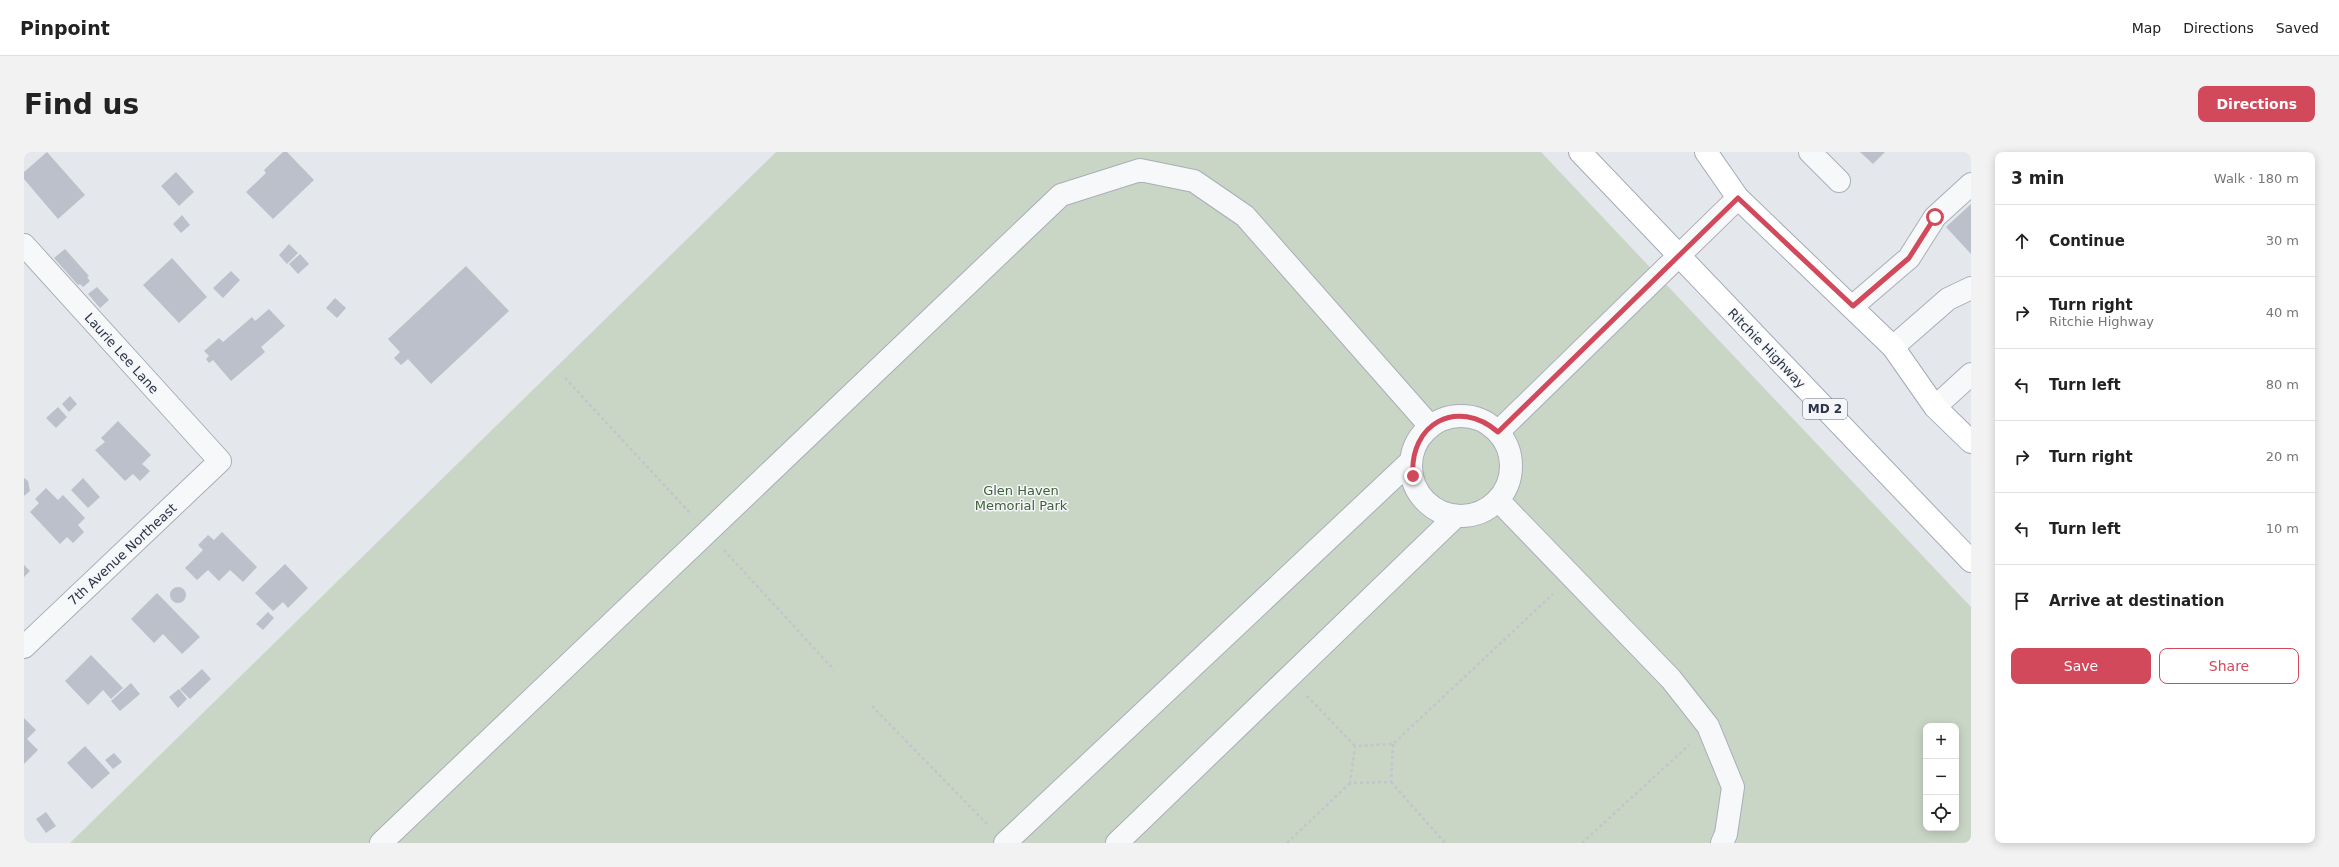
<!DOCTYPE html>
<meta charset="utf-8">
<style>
:root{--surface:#fff;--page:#f2f2f2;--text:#222;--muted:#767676;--line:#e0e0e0;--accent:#d1495b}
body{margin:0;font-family:"DejaVu Sans",sans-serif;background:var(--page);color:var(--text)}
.controls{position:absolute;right:12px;bottom:12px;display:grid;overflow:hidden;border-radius:8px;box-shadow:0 2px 10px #0003}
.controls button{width:36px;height:36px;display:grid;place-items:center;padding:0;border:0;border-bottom:1px solid var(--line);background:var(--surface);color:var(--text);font:20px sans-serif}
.stop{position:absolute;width:12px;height:12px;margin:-9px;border:3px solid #d1495b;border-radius:50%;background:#fff}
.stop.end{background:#d1495b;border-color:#fff;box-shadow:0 1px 4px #0008}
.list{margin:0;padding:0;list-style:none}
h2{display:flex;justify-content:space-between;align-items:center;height:52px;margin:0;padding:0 16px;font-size:17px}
h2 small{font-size:13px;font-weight:400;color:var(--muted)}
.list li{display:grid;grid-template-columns:26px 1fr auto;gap:12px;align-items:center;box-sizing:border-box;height:72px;padding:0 16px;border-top:1px solid var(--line)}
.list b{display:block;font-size:15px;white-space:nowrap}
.list p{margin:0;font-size:13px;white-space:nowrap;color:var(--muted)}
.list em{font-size:13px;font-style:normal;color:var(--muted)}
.actions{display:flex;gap:8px;padding:12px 16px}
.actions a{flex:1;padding:9px 0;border:1px solid var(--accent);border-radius:8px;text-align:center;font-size:14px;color:var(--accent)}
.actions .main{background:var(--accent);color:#fff}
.icon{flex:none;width:22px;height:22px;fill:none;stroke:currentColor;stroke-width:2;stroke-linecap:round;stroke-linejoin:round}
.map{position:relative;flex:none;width:1947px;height:691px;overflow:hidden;border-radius:8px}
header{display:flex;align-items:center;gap:24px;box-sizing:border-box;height:56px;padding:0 20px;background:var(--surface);border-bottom:1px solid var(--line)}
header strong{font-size:19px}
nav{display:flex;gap:22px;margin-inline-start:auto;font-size:14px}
.intro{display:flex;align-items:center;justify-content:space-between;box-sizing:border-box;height:96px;padding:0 24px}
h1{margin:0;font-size:28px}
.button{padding:10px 18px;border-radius:8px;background:var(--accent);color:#fff;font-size:14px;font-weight:700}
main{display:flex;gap:24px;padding:0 24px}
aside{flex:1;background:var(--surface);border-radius:8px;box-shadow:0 2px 10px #0003}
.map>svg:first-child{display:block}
</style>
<header>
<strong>Pinpoint</strong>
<nav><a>Map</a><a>Directions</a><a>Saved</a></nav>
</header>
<div class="intro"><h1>Find us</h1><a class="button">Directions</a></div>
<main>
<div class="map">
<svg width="1947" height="691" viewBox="0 0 1947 691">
<rect width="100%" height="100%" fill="#e4e7ec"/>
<!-- green -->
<path fill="#c9d6c5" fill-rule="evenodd" d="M752,0H1517L1947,455V691H46ZM1902,574H1932V676H1902Z"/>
<!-- building -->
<path fill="#bbc0ca" d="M23,0L61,43L34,67L0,27V20Z
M259,0H263L290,28L249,67L222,40L242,21L240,18Z
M1836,0H1861L1849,12Z
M152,20L170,40L155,54L137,34Z
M1947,52V102L1922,75Z
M158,63L166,73L157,81L149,72Z
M265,92L274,101L263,112L255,103Z
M41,97L65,124L63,125L66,129L59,135L56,132L54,133L30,106Z
M276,102L285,112L274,122L265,112Z
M148,106L183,145L155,171L119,133Z
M442,114L485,159L407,232L384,207L377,213L370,206L376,200L364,187Z
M207,119L216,128L199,146L189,136Z
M73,135L85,148L76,156L64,142Z
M311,146L322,156L313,166L302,156Z
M245,157L261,174L237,195L241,200L207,229L189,208L185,211L182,207L185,204L180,199L195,186L199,190L228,165L231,169Z
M46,244L53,252L45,260L38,252Z
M34,255L43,265L32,276L22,266Z
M94,269L127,303L118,312L126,319L116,329L109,322L101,329L71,298L81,290L77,286Z
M0,326L4,329L6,339L0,344Z
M59,326L76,345L64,356L47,338Z
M22,336L34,348L39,343L61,366L54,373L60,380L49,391L43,385L36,392L6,360L15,351L11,347Z
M198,380L233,415L219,430L206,418L195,429L184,418L173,428L161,416L179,398L174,393L184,383L190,388Z
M261,412L284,436L264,456L259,450L249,459L231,441Z
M0,413L6,419L0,425Z
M146 443a8 8 0 1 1 16 0a8 8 0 1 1-16 0Z
M133,441L176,485L158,502L139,482L130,491L107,467Z
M244,460L250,466L239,478L232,472Z
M67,503L99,536L87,547L79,538L64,553L41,529Z
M178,517L187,527L166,547L156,537Z
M107,531L116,542L96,559L87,549Z
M155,537L163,547L154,556L145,545Z
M0,566L12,578L3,587L14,598L0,612Z
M61,594L86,621L68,637L43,611Z
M90,601L98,610L89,617L81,608Z
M22,660L32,674L22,681L12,667Z"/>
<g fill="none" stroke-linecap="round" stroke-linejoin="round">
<defs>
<path id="minor" d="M1786,0L1815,29
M0,93L196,309L0,495
M1829,154L1885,106L1911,65L1947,32
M1869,195L1924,147L1947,136
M1911,255L1947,222
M1387 314a50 50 0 1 1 100 0a50 50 0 1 1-100 0Z
M1474,280L1714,46
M1474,348L1647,527L1684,574L1709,635L1702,682L1698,691
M357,691L1037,43L1116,18L1170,29L1221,64L1406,274
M981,691L1387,309
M1093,691L1432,364"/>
<path id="major" d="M1556,0L1947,409
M1682,0L1714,46L1869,195L1911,255L1947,290"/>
</defs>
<!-- minor casing -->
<use href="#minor" stroke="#a9aeb7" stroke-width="24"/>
<!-- major casing -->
<use href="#major" stroke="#a3abb8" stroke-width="24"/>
<!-- path -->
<path stroke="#c2c5cb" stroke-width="2.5" stroke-dasharray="3 3" stroke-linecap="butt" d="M541,226L667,362
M700,398L810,518
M1283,544L1331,594
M848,554L964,673
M1369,592L1367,630L1326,631L1331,594L1369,592L1529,442
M1367,630L1421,691
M1263,691L1326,631
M1558,691L1665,593"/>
<!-- minor -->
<use href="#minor" stroke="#f7f8fa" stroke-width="22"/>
<!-- major -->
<use href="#major" stroke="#fff" stroke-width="22"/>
</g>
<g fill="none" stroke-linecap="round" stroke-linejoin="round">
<!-- route -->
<path stroke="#d1495b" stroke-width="5" d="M1389,324C1385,272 1433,245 1474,280L1714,46L1829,154L1885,106L1911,65"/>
</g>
<g text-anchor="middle" stroke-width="3" stroke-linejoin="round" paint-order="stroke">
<!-- shield labels -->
<rect fill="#f4f6f9" stroke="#676e7b" stroke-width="1" x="1779" y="247" width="44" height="20" rx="3"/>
<g font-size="12" font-weight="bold" fill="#2b3445">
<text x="1801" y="261">MD 2</text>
</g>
<!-- street labels -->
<g font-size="13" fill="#2b3445" stroke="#f4f6f9">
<text transform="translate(1743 196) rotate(46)" y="5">Ritchie Highway</text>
<text transform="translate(98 201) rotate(48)" y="5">Laurie Lee Lane</text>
<text transform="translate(98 402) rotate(-43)" y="5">7th Avenue Northeast</text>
</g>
<!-- park labels -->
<g font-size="13" fill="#3f6138" stroke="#f4f6f9">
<text x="997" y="343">Glen Haven<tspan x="997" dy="15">Memorial Park</tspan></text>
</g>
</g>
</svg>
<div class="controls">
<button>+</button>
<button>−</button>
<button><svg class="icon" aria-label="locate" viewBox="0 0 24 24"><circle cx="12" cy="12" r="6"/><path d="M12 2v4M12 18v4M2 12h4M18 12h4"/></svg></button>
</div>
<div class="stop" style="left:1911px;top:65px"></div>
<div class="stop end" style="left:1389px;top:324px"></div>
</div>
<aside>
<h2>3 min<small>Walk · 180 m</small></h2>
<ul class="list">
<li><svg class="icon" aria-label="ahead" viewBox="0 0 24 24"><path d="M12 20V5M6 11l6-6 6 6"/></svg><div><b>Continue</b></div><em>30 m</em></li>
<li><svg class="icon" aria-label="right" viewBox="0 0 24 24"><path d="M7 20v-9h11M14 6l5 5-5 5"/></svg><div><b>Turn right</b><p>Ritchie Highway</p></div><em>40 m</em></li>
<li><svg class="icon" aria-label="left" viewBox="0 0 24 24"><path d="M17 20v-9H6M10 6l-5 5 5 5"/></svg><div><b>Turn left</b></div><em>80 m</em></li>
<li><svg class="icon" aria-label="right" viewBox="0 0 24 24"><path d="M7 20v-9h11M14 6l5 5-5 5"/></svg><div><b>Turn right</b></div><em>20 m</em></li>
<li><svg class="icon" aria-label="left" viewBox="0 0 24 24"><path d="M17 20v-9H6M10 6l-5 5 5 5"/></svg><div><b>Turn left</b></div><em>10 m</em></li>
<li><svg class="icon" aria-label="arrive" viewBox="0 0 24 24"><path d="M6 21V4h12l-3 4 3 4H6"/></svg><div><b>Arrive at destination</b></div></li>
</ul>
<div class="actions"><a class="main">Save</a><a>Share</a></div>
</aside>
</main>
